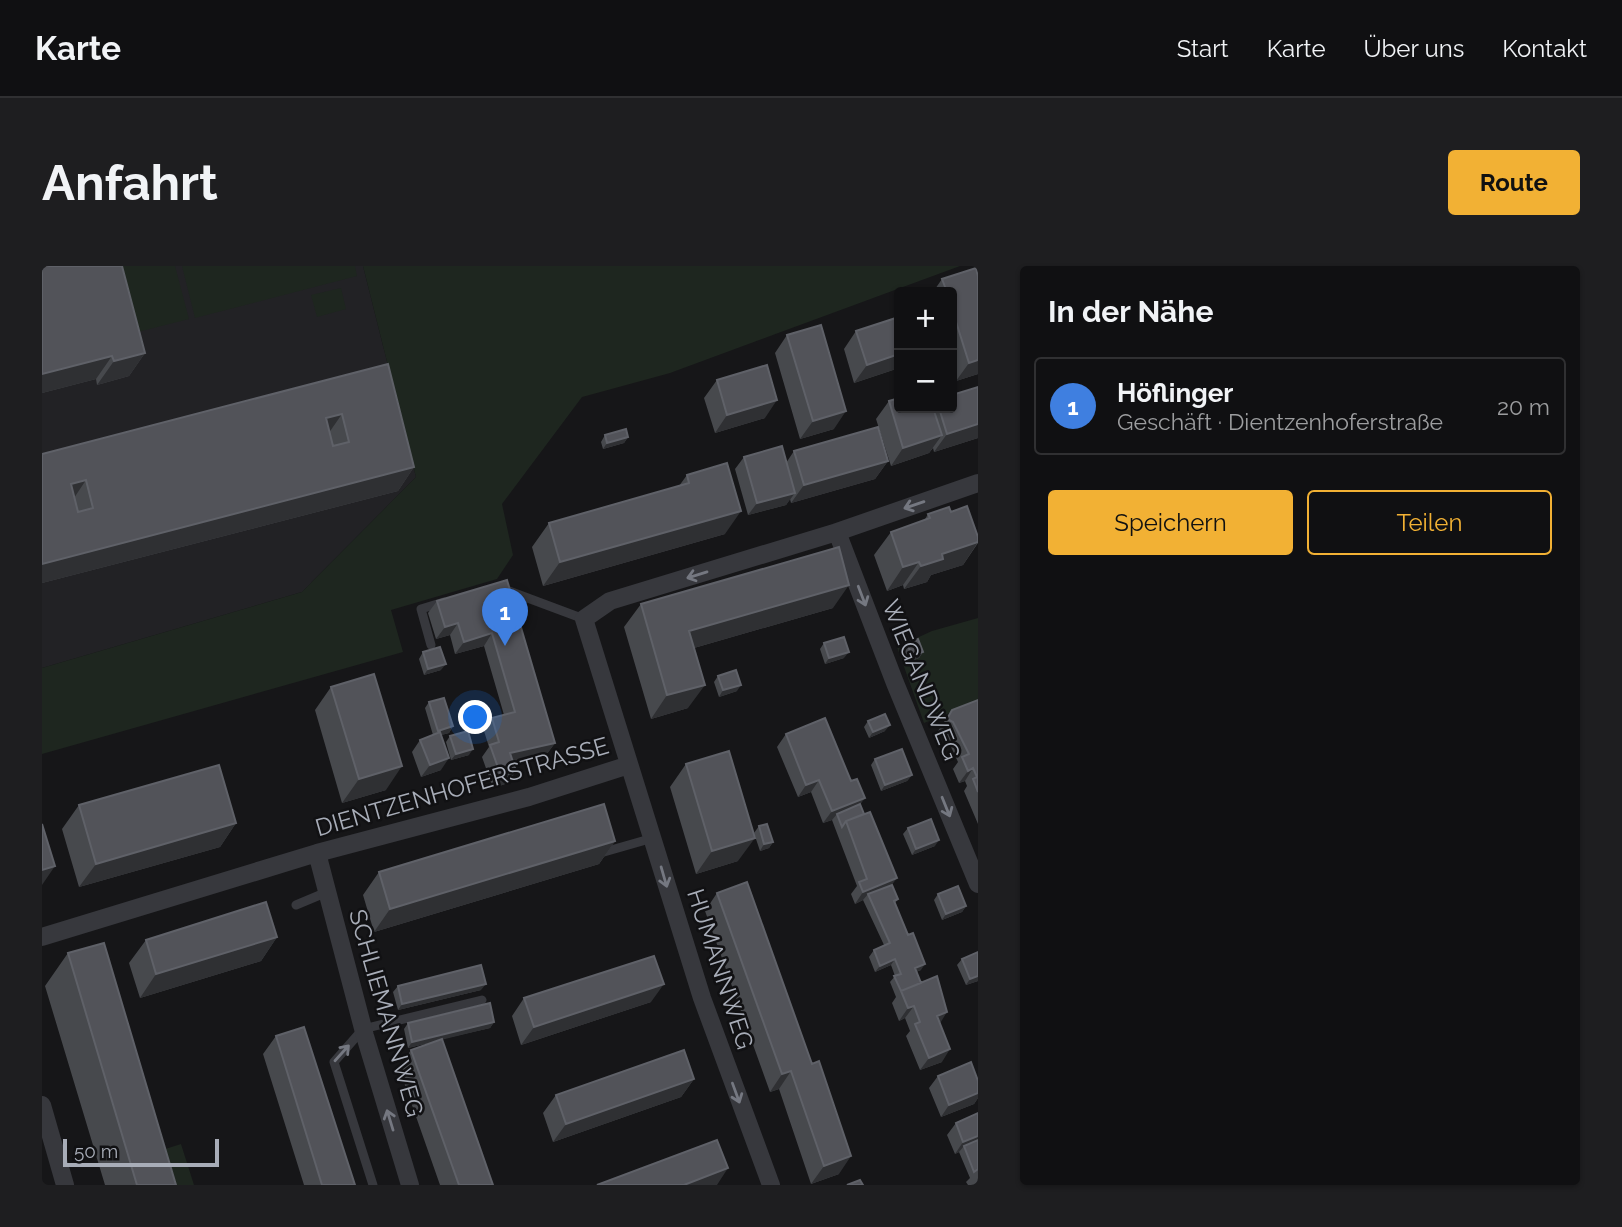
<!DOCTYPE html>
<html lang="de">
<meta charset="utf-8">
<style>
:root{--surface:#101012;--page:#1e1e20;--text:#f1f3f6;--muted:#9c9d9f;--line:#303032;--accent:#f2b134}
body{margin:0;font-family:Raleway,sans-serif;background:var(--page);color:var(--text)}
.controls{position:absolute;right:21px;top:21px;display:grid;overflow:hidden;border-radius:7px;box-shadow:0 2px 5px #0004}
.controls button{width:63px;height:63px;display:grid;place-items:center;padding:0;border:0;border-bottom:2px solid var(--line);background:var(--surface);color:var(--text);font:35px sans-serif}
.scale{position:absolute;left:21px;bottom:18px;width:156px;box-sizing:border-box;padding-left:7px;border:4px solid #a8adb8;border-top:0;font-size:19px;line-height:24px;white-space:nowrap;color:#a8adb8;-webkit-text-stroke:5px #111113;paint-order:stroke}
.you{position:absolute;left:434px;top:452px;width:24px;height:24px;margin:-18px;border:5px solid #fff;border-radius:50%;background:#1a73e8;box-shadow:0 0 0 10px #1a73e833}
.badge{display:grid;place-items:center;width:46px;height:46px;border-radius:50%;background:var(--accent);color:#fff;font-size:23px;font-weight:700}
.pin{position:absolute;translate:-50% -58px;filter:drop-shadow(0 2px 4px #0008)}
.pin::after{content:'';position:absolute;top:37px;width:24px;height:21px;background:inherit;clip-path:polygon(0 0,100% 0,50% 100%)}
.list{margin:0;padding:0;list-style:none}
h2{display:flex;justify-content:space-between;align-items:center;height:91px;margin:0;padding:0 28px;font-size:30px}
h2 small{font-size:23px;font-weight:400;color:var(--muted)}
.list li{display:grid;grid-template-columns:46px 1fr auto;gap:21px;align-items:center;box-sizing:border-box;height:98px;margin:0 14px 14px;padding:0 14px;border:2px solid var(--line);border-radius:7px}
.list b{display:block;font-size:26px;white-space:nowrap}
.list p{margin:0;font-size:23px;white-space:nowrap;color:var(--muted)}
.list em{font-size:23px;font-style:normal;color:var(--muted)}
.actions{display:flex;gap:14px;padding:21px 28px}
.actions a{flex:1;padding:16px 0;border:2px solid var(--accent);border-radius:7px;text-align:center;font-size:24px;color:var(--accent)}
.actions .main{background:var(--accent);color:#111}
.map{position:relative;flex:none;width:936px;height:919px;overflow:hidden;border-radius:7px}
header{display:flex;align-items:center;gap:42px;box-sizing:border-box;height:98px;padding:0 35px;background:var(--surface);border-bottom:2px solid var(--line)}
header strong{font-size:33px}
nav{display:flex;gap:38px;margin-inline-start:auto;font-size:24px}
.intro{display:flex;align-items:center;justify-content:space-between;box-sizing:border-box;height:168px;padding:0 42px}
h1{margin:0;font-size:49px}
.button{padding:18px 32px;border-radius:7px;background:var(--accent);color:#111;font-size:24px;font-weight:700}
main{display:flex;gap:42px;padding:0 42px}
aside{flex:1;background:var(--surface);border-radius:7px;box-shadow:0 2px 5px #0004}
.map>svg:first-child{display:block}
</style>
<header>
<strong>Karte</strong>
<nav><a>Start</a><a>Karte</a><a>Über uns</a><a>Kontakt</a></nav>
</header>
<div class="intro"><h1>Anfahrt</h1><a class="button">Route</a></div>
<main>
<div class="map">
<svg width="936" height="919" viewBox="0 0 936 919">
<rect width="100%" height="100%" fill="#161618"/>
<!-- built -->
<path fill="#222225" d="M0,0H321L374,211L260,326L0,402Z"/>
<!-- green -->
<path fill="#1e261f" d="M62,0H133L147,53L80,70Z
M140,0H313L315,10L153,52Z
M321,0H918L628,107L540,131L460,238L471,289L455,313L349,344L361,386L0,488V402L260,326L374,211Z
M299,22L304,43L275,51L269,29Z
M936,352V436L882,457L855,381L890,365Z
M139,878L152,919H128L117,885Z"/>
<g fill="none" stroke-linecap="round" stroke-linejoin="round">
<!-- service -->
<path stroke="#37383d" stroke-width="9" d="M459,322L542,353
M389,379L379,343L402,336
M555,588L611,572
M254,639L285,626
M331,919L292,796L321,763L440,734"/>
<!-- minor -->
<path stroke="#37383d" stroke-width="18" d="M795,266L853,417L936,618
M275,587L323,770L368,919
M0,671L275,587L487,531L587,499
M0,839L23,919
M729,919L660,732L542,353L568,335L795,266L936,217"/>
</g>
<!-- wall -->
<path fill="#47494d" d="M0,0L103,87L87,110L55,119L54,113L0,127Z
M934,2L936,10V108L914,115L910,100V26H891L900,13Z
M814,65L857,102L812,117L802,83Z
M745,69L792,163L758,173L733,87Z
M346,98L372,201L356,225L0,317V188Z
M675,114L723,152L673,167L662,132Z
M847,135L857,142H910L936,172L892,186L891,182L887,187L849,200L834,153Z
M563,169L586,171L582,177L561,183L559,176Z
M752,185L846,195L833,213L749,237L748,233L744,239L706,249L693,203L702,191L744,197Z
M645,209L683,268L501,320L490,281L507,257L637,220Z
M909,246L936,271V277L921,299L889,309L885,316L862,323L861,319L845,325L832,289L849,266L882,255L886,248Z
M465,314L513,477L504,489L472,497L474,505L466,517L451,522L440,491L447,481L442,465L450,452L462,449L442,380L413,388L408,369L394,373L386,347L395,335Z
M599,338L791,342L652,382L646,442L609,453L582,361Z
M782,377L802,392L783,398L778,383Z
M865,377L881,386L877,392L865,397L861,383Z
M381,386L399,404L382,409L377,393Z
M676,410L695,425L677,431L672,416Z
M289,421L344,524L300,537L273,444Z
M936,434V558L922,525L925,520L923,515L917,517L911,503L916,496L903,468L896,465L910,444Z
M387,436L411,460L407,467L399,469V504L379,511L370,486L378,474L391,469L383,442Z
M826,455L843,465L827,472L822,461Z
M744,468L818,538L856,633L853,637L879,704L874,706L898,757L900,796L878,804L864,770L868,765L863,752L857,755L850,737L854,731L848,716L853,710L849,699L833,706L827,691L832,684L842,679L821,634L813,638L809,628L815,620L790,554L781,557L769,526L756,531L735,481Z
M408,470L427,489L409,494L404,476Z
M833,493L870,509L865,515L839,525L829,499Z
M644,498L696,595L654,608L628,521Z
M37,539L194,557L178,581L37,621L20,563Z
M717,560L731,576L727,582L718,585L712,567Z
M866,562L893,580L870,589L861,568Z
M573,575L557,598L332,666L321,629L337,606Z
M675,627L797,908L769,918L737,823L728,826L663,645Z
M896,628L924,640L920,646L900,654L892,634Z
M235,671L219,695L98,732L87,697L104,674Z
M936,686V715L924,719L915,699L920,693Z
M26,687L134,919H63L3,720Z
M356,720L439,724L356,744L351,726Z
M482,732L609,736L479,779L470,750Z
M452,756L448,762L400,773L451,919H398L357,802L369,784L395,775L366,782L362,763L366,757Z
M234,770L313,919H262L221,788Z
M896,810L936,815V832L932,838L899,851L887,822Z
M652,813L639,831L511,876L501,847L514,829Z
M936,847V919H926L924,916L928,912L917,886L913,888L905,869L914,857Z"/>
<!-- shaded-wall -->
<path fill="#2f3033" d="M103,87L87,110L55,119L72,95Z
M857,88V102L812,117L825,99Z
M70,90L54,113L0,127V108Z
M936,94V108L914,115L927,97Z
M735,134L723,152L673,167L685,149Z
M804,145L792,163L758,173L771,155Z
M300,148L284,171V152Z
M936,158V172L892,186L905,168Z
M900,169L887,187L849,200L861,182Z
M586,171L582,177L561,183L565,177Z
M846,195L833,213L749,237L762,219Z
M372,201L356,225L0,317V298Z
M44,214L28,238L29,218Z
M753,227L744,239L706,249L715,237Z
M699,245L683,268L501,320L518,296Z
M936,276L921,299L889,309L885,316L862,323L879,300L900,288Z
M877,296L861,319L845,325L861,301Z
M807,319L791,342L631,388L647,365Z
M416,357L408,369L394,373L403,361Z
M450,367L442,380L413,388L422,376Z
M807,386L802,392L783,398L787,392Z
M881,386L877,392L865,397L870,390Z
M404,398L399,404L382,409L386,403Z
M663,419L646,442L609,453L625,429Z
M699,419L695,425L677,431L681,424Z
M848,459L843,465L827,472L831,466Z
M411,460L407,467L392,471L396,465Z
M513,477L504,489L460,500L468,487Z
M431,483L427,489L409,494L414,488Z
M407,492L399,504L379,511L388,499Z
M360,500L344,524L300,537L317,513Z
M931,502L923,515L917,517L926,505Z
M474,505L466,517L451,522L459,510Z
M870,509L865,515L839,525L843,519Z
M777,514L769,526L756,531L764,519Z
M823,532L814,544L795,548L790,554L781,557L790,545Z
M194,557L178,581L37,621L54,598Z
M713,572L696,595L654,608L670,585Z
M897,574L893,580L870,589L874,583Z
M573,575L557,598L332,666L348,643Z
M731,576L727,582L718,585L722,578Z
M13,600L0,619V604Z
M855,612L846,624L826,628L821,634L813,638L821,626Z
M924,640L920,646L900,654L904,648Z
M235,671L219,695L98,732L114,708Z
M853,693L849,699L833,706L838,700Z
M883,698L879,704L868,708L873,702Z
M936,710V715L924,719L928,713Z
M444,718L439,724L356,744L360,738Z
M622,718L609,736L479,779L492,761Z
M872,740L863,752L857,755L866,742Z
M905,746L897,759L895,750Z
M452,756L448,762L366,782L370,776Z
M908,783L900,796L878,804L887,792Z
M749,805L737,823L728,826L740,808Z
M652,813L639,831L511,876L524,858Z
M936,827V832L932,838L899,851L907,839Z
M936,870V878L922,880L917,886L913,888L921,876Z
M809,890L797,908L769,918L782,900Z
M686,902L675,919H642Z"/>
<!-- building -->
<path fill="#525359" stroke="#5f6168" stroke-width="2" fill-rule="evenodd" d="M0,0H80L103,87L72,95L70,90L0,108Z
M934,2L936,10V94L927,97L910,43V26H905L900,13Z
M857,51V88L825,99L814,65Z
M779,59L804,145L771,155L745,69Z
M346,98L372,201L0,298V188ZM300,148L307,176L291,180L284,152ZM44,214L51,242L36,246L29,218Z
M725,99L735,134L685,149L675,114Z
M936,121V158L905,168L897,142H910V129Z
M857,132V142H891L900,169L861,182L847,135Z
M836,161L846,195L762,219L752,185Z
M584,163L586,171L565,177L563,169Z
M740,180L753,227L715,237L702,191Z
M685,197L699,245L518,296L507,257L647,217L645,209Z
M925,240L936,271V276L900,288L901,293L879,300L877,296L861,301L849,266L888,252L886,248L907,241L909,246Z
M797,281L807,319L647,365L663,419L625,429L599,338Z
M465,314L513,477L468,487L474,505L459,510L448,479L457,476L450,452L473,446L450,367L422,376L416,357L403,361L395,335Z
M802,371L807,386L787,392L782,377Z
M876,373L881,386L870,390L865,377Z
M398,381L404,398L386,403L381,386Z
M694,404L699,419L681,424L676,410Z
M332,408L360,500L317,513L289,421Z
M402,432L411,460L396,465L387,436Z
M936,434V526L931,513L935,511L931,502L926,505L920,491L927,488L911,456L905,453L910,444Z
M843,448L848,459L831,466L826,455Z
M783,452L809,515L815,513L823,532L790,545L777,514L764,519L744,468Z
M426,465L431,483L414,488L408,470Z
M398,466L407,492L388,499L378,474Z
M860,483L870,509L843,519L833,493Z
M687,485L713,572L670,585L644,498Z
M177,499L194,557L54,598L37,539Z
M562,538L573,575L348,643L337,606Z
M818,538L822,548L804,555L800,561L795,548Z
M828,546L855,612L821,626L817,616L825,613L804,555Z
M889,553L897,574L874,583L866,562Z
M0,558L13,600L0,604Z
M725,558L731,576L722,578L717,560Z
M705,616L770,798L777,795L809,890L782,900L749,805L740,808L675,627Z
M850,619L856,633L852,635L866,669L871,667L883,698L873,702L879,717L859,725L852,710L859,708L853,693L838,700L832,684L848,677L826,628Z
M916,620L924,640L904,648L896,628Z
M224,636L235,671L114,708L104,674Z
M62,677L134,919H95L26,687Z
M936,686V710L928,713L920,693Z
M612,690L622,718L492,761L482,732Z
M439,699L444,718L360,738L356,720Z
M895,710L905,746L895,750L908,783L887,792L873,758L878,756L872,740L866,742L859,725Z
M448,737L452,756L370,776L366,757Z
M262,761L313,919H280L234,770Z
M400,773L451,919H417L369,784Z
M642,784L652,813L524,858L514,829Z
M929,796L936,815V827L907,839L896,810Z
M936,847V870L921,876L914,857Z
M675,874L686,902L642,919H555Z
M936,874V903L932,906L922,880Z
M818,914L821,919H805Z"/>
<!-- one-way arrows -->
<defs><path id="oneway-shaft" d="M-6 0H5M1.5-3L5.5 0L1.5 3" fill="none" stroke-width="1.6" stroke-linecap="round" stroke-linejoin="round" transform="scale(1.75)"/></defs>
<g stroke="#757881">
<use href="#oneway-shaft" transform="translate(872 239) rotate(161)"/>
<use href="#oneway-shaft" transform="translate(655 309) rotate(163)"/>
<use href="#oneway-shaft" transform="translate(820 330) rotate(69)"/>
<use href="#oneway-shaft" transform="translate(904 541) rotate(68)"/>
<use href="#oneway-shaft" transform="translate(622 611) rotate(74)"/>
<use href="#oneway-shaft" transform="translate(300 787) rotate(-48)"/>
<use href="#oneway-shaft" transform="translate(694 827) rotate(70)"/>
<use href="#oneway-shaft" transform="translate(348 854) rotate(-107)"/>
</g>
<g text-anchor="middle" stroke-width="5" stroke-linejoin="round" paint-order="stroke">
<!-- street labels -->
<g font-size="24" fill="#a8adb8" stroke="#111113">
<text transform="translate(879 414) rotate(68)" y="8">WIEGANDWEG</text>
<text transform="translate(420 521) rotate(-16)" y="8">DIENTZENHOFERSTRASSE</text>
<text transform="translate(678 703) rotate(72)" y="8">HUMANNWEG</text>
<text transform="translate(344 747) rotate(74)" y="8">SCHLIEMANNWEG</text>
</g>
</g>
</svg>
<div class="controls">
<button>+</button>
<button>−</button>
</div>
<div class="scale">50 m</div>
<div class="you"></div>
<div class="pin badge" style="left:463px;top:380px;background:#3f7fe0">1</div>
</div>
<aside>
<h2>In der Nähe<small></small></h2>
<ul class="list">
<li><span class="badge" style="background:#3f7fe0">1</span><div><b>Höflinger</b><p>Geschäft · Dientzenhoferstraße</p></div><em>20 m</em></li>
</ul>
<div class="actions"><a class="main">Speichern</a><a>Teilen</a></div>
</aside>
</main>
